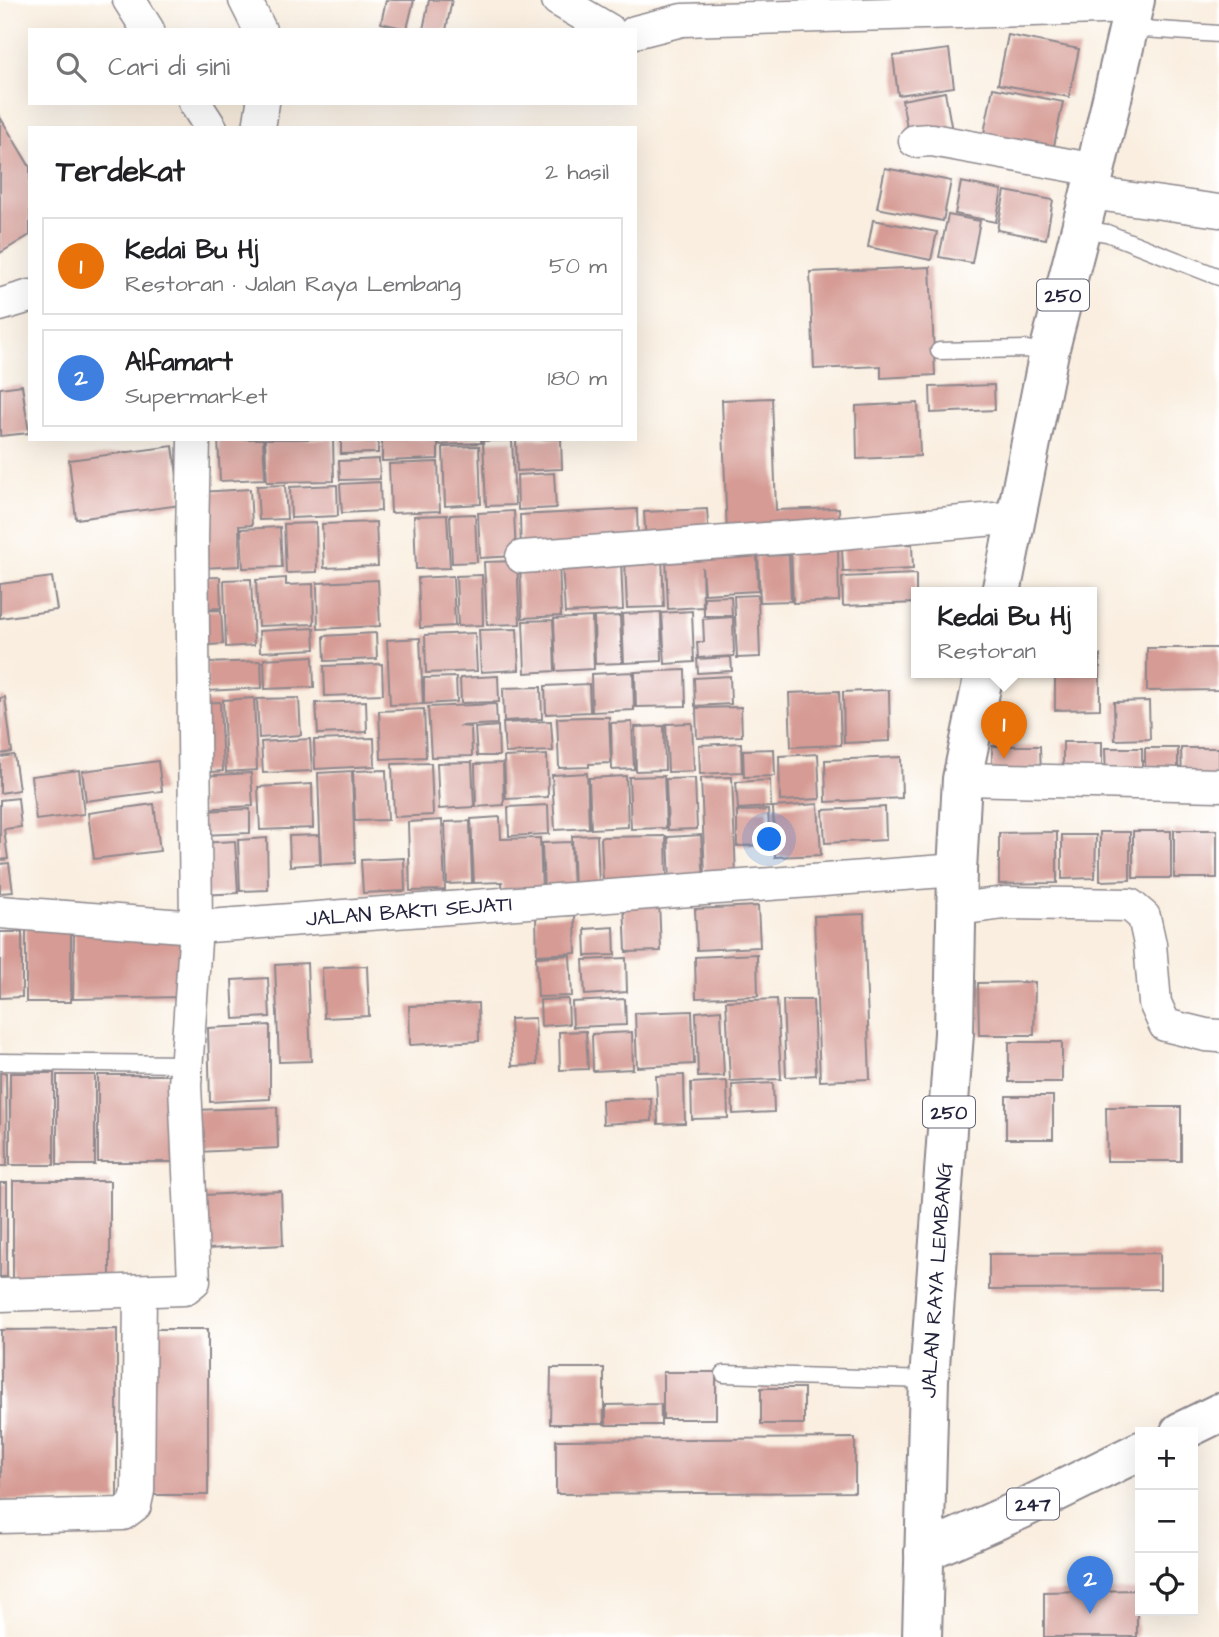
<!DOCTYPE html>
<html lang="id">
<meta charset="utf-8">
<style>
:root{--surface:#fff;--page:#f6f6f6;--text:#202124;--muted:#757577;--line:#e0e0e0;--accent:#d93025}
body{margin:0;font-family:"Architects Daughter",sans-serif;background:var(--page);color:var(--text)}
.controls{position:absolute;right:21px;bottom:21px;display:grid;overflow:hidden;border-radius:0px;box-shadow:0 7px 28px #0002}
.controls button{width:63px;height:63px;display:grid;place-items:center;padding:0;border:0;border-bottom:2px solid var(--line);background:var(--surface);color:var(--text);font:35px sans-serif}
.you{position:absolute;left:770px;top:840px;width:24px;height:24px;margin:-18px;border:5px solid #fff;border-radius:50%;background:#1a73e8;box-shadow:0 0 0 10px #1a73e833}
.badge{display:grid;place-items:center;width:46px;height:46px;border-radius:50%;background:var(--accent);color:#fff;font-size:23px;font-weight:700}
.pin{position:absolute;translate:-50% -58px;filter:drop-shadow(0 2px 4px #0008)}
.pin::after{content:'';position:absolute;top:37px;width:24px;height:21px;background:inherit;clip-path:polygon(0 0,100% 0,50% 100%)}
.popup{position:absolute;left:911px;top:587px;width:186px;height:91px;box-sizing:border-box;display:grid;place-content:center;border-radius:0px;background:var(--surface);filter:drop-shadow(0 2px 5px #0005);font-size:23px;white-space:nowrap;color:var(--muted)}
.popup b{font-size:26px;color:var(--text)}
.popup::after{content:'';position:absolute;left:50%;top:100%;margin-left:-14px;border:14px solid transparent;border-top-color:var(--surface)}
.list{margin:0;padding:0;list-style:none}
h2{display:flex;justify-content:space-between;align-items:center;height:91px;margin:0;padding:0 28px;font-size:30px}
h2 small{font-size:23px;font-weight:400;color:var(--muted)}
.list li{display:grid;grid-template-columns:46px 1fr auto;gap:21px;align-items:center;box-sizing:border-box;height:98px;margin:0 14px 14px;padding:0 14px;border:2px solid var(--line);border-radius:0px}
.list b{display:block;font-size:26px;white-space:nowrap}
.list p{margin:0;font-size:23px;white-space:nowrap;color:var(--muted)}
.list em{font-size:23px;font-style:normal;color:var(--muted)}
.icon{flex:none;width:38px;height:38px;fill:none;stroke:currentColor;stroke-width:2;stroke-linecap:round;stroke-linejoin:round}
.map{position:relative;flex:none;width:1219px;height:1637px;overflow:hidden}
.search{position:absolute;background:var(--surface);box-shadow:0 7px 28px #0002;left:28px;top:28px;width:609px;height:77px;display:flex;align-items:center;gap:18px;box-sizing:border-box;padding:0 24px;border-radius:0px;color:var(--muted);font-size:26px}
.panel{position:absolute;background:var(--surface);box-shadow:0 7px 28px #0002;left:28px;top:126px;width:609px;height:315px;border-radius:0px}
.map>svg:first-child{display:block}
</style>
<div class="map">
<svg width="1219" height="1637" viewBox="0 0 1219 1637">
<rect width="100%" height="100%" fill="#fff"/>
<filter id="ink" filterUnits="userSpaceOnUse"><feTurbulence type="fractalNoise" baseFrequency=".0143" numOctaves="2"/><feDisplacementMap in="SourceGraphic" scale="14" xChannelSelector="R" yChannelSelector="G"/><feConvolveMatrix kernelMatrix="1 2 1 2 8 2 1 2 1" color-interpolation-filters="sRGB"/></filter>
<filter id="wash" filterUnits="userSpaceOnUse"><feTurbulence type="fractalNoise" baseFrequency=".00686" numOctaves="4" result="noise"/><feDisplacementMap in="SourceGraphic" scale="28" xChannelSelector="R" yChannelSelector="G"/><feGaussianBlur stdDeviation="1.57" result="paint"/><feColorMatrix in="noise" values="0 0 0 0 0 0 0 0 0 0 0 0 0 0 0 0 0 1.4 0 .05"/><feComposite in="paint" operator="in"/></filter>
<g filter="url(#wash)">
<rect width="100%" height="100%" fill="#f9eedf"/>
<g id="blocks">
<!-- building -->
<path fill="#d69b94" d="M386,0H414L407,29L381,23Z
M429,0H452L446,30H423Z
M1008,35L1079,49L1069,97L998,84Z
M949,49L954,87L898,95L893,56Z
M993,88L1063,102L1053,151L983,138Z
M945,92L952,131L909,139L902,100Z
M0,117L30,167V235L0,253Z
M885,168L951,181L943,221L877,208Z
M961,182L1002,190L996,222L955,214Z
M1005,191L1053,200L1046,239L997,230Z
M948,215L980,221L972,263L939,257Z
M873,220L937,232L931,260L868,247Z
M930,267L935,375L881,378V366L814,369L810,272Z
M22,385L29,433L0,436V388Z
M994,385L995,410L931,413L930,387Z
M772,398L776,510L839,508L840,530L727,535L722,400Z
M918,403L920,456L857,459L856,406Z
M218,439H263L265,479L220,481Z
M265,439H333L334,481L267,482Z
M341,439H378V453L341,454Z
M382,439H438V459L382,461Z
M439,439H481V443L440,445Z
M516,439H561L562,469L517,471Z
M512,440L515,505L486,506L483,441Z
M173,446L181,505L76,519L69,460Z
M479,446L481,504L445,506L443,447Z
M379,459L380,479L340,480L339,461Z
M438,462L440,511L391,513L389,464Z
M554,473L556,508L518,510L517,475Z
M380,482L381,511L342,513L340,484Z
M285,485L287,519L259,520L257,486Z
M337,485L338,516L291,518L290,487Z
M250,489L252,525L239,526L240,566L203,568L200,492Z
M637,509L638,541L521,552L520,515Z
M707,509L709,540L646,542L644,512Z
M514,511L516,556L480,558L478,513Z
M475,514L477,562L452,563L450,515Z
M447,515L450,568L416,569L414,516Z
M376,522L378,566L324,568L322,524Z
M316,523L317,572L286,573L284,524Z
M280,527L282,567L243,568L241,529Z
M912,544L913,569L843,572L842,547Z
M838,548L839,601L793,603L791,550Z
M757,555L758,591L704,594L702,567L703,607L668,609L666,557Z
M789,555L791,601L760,602L758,556Z
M662,557L664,607L627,608L625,559Z
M559,560L561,616L522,618L520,562Z
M517,561L520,624L487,625L484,562Z
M621,561L623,610L565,613L562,563Z
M916,574V603L843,606L842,577Z
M482,575L483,625L458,626L456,576Z
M453,576L455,626L420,628L418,578Z
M52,577L57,610L0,618V584Z
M220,577L221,608L194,609L193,578Z
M286,578V585L313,584L314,624L258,626L256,580Z
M251,579L254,645L226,647L224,580Z
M378,580L380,626L318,629L317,583Z
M758,595L760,657L737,658L734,596Z
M731,596L732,616H704V597Z
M221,610L223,644L196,646L195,611Z
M692,611L694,662L665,664L662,613Z
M661,612L662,661L624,663L622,614Z
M620,616L622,663L595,664L594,617Z
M592,617L594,669L556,671L554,619Z
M733,617L734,656L698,658L697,642H704L703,619Z
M553,620L555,671L525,673L523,621Z
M314,628L315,649L260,652L259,631Z
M517,629L519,670L481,672L479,630Z
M376,633L377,659L325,661L324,636Z
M475,633L477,671L426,673L425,635Z
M420,638L423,704L390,705L387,640Z
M1147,648H1219V690L1147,691Z
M1092,655H1100V709L1055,710V673H1092Z
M313,656L314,687L265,689L264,659Z
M731,657L732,671L698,673L697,659Z
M261,661L262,688L207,691L206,663Z
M382,664L383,694L325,696L324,666Z
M685,670L686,706L636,707L635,672Z
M633,672L634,710L592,712L591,674Z
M498,676L499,702L461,703L460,678Z
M730,676L731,704L695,706L694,678Z
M456,677L457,702L424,704V678Z
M589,684L590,712L546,714L545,686Z
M541,687L542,719L504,721L503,688Z
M889,690L890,741L844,743L843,692Z
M839,691L841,745L791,747L789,693Z
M5,697L12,752L0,754V698Z
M254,698L257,770L226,772L223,700Z
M299,698L301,735L259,738L257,699Z
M366,701L367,732L318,734L316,703Z
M1149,701L1150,739L1115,740L1114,702Z
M220,702L223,771L199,773L196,703Z
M496,704L497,724L459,726L471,727L472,756L431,757L428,707Z
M741,707L742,736L697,738L696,708Z
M424,709L426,757L381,759L379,711Z
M587,717H609L611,763L589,764V767L559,768L557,718Z
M551,721L553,751L505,753L503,723Z
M632,722L634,769L612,770L611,723Z
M692,723L694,771L668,772L666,724Z
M498,726L499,756H477L475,728Z
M664,726L665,770L636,771L635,727Z
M374,738L375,766L315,769L314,740Z
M310,739L312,771L263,773L261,742Z
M1063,742H1102V777H1063Z
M741,743L742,772L700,774L699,745Z
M992,746H1040L1041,775H992Z
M1105,748H1142V778L1106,779Z
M1145,748H1178V777H1145Z
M1181,748H1219V777H1182Z
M774,749L775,776L744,777L743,750Z
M818,754L820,799L780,801L779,756Z
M14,755L19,790L0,793V757Z
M547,755L548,797L506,799L504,757Z
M901,757L902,798L826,802L825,760Z
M158,761L162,791L86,801L82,771Z
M472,762L474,807L439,809L437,763Z
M431,763L433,815L394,817L392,764Z
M503,763L504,805L476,807L475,764Z
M79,770L84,814L36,820L31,776Z
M386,770L388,820L355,821L353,771Z
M352,771L355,863L321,865L318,773Z
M251,773L253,806L201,809L200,776Z
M587,773L589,828L555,830L552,775Z
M626,776L628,827L591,829L589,778Z
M664,776L666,828L631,829L629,777Z
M732,777L736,876L705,877L701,778Z
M695,778L697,829L668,830L666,779Z
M770,780L771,807L738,809L736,782Z
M312,784L313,828L260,830L258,787Z
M18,798L21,827L4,829L8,859L0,860V800Z
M154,804L160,851L94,859L88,813Z
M818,804L821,855L775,857L773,807Z
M548,805L549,834L509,836L508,807Z
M885,807L886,840L825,843L823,810Z
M250,809V833L202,835L201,811Z
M768,810L770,845L737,846V811Z
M500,817L501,839L540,838L542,894L503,895L502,882L474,883L471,819Z
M442,820L445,890L410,891L408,822Z
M470,821L472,883L447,884L445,822Z
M1174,830H1217V878H1174Z
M1133,831H1171V878H1133Z
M1057,832V883L999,884V833Z
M1100,832H1130V880L1100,881Z
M319,835L320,864L290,866L289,836Z
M597,835L599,887L574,888L572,836Z
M701,835L704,882L670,883L668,837Z
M1062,835H1096L1095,878L1062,879Z
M666,836L667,879L603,882L601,837Z
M267,838L268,890L240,891L238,840Z
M235,841L238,893L203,895L201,843Z
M571,842L573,888L544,889L542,843Z
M404,858L405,891L363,893L361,860Z
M9,863L13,892L0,893V864Z
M659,901L661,951L626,952L624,903Z
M758,906L760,947L697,950L695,909Z
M864,914L870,1079L820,1081L814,916Z
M575,915L576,953L537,955L536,917Z
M26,922H71V1002H26Z
M614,927L615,955L586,956L585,929Z
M74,930H184V997L73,999Z
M0,932H22V997L0,998Z
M757,954L758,996L696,998L695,957Z
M570,955L572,996L538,997L536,957Z
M626,958L627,992L585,995L583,960Z
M307,963L311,1061L279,1062L275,965Z
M367,966L369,1016L324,1018L322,968Z
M268,978L270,1017L234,1019L232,980Z
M1035,982L1034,1035H979L978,983Z
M568,999L569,1024L541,1026L540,1000Z
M625,999L626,1025L573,1027L572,1002Z
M777,999L781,1079L730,1081L726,1001Z
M783,1000H813L816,1075L786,1077Z
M478,1003L479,1041L410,1045L409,1006Z
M721,1010L724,1076L698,1077L696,1012Z
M692,1011L694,1064L637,1067L635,1013Z
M535,1018L537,1065L512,1066L510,1019Z
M270,1025V1099L210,1102L208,1028Z
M586,1031L588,1069L560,1070L559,1032Z
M632,1032L633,1069L593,1071L592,1034Z
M1009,1042H1062V1082H1009Z
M0,1073H6L7,1166H0Z
M10,1073H54V1165H10Z
M57,1075H95V1165H57Z
M98,1075H172V1162H98Z
M684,1075L685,1123L658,1124L656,1076Z
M727,1081L728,1118L692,1119L691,1083Z
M773,1083L774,1112L733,1114L732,1085Z
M1006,1096H1053V1139H1006Z
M651,1098L652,1121L603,1124L602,1100Z
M277,1107L278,1148L197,1152L196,1110Z
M1106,1107H1181V1161H1107Z
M13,1181H110V1282L13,1283Z
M0,1183H7V1277H0Z
M281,1191L283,1245L207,1249L205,1195Z
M1160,1253V1289L989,1290V1254Z
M117,1329V1500L1,1501V1330Z
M142,1329H208V1495H142Z
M551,1368H604V1424H550Z
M663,1372H716V1419H663Z
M761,1388H804V1424H761Z
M661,1404V1425H606V1405Z
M855,1438V1492L556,1494V1440Z
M1137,1590V1637H1044V1592Z"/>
</g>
</g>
<g filter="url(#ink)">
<use href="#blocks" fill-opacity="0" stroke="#8e888d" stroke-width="2"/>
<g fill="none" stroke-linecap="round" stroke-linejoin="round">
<defs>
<path id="service" d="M1129,28L1219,34
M1081,229L1107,233L1219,277
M939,351L1025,349L1049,352
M0,1062L187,1064
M724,1374L929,1380"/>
<g id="minor">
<path d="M129,0L148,30"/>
<path d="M245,0L260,30"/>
<path d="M558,0L609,30"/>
<path d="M635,32L682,20L1134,7"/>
<path d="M195,103L211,128"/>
<path d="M259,128L263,103"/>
<path d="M915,141L932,140L1096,170"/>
<path d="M1090,193L1219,211"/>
<path d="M0,305L30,296"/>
<path d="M522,557L807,536L1017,517"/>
<path d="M962,779L1219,785"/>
<path d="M958,909L1004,903L1130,905L1144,917L1150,944L1155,1003L1165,1025L1206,1035L1219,1036"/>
<path d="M0,912L196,927L192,538L194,439"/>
<path id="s1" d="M0,1295L184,1289L194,1281L185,1085L196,927L957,870"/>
<path d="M0,1517L123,1514L135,1505L138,1491L140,1292"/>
</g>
<g id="primary">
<path d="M1001,593L1049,352L1090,193L1135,0"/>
<path d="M1180,1432L1219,1413"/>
<path d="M924,1552L1022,1509L1140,1451"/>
<path id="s2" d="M922,1637L929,1380L954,1033L957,870L962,779L984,673"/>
</g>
</defs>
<!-- service casing -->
<use href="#service" stroke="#8e888d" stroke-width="19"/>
<!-- minor casing -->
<use href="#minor" stroke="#8e888d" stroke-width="35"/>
<!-- primary casing -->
<use href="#primary" stroke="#8e888d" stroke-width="42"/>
<!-- service -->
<use href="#service" stroke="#fff" stroke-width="16"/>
<!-- minor -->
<use href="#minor" stroke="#fff" stroke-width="32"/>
<!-- primary -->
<use href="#primary" stroke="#fff" stroke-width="38"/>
</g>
</g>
<g text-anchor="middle" stroke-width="6" stroke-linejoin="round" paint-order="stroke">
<!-- shield labels -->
<g fill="#fff" stroke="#646476" stroke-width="2">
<rect x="1037" y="279.5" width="52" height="31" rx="5"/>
<rect x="923" y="1096.5" width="52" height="31" rx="5"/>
<rect x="1007" y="1488.5" width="52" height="31" rx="5"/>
</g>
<g font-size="19" font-weight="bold" fill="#22223b">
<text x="1063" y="302">250</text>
<text x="949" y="1119">250</text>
<text x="1033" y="1511">247</text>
</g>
<!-- street labels -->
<g font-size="21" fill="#22223b" stroke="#fff">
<text dy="7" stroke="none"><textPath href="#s1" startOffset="765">JALAN BAKTI SEJATI</textPath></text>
<text dy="7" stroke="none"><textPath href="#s2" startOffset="357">JALAN RAYA LEMBANG</textPath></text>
</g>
</g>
</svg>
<div class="controls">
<button>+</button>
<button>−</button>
<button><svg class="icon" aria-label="locate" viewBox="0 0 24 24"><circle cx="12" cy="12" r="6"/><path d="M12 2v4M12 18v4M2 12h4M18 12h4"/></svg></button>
</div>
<div class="you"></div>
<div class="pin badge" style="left:1004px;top:759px;background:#e8710a">1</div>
<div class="popup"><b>Kedai Bu Hj</b>Restoran</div>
<div class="pin badge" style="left:1090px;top:1614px;background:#3f7fe0">2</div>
<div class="search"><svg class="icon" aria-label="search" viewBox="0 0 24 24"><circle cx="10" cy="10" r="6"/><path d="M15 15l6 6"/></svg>Cari di sini</div>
<section class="panel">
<h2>Terdekat<small>2 hasil</small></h2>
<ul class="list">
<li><span class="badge" style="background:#e8710a">1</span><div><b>Kedai Bu Hj</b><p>Restoran · Jalan Raya Lembang</p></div><em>50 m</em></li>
<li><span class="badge" style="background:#3f7fe0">2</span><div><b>Alfamart</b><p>Supermarket</p></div><em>180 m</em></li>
</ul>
</section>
</div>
